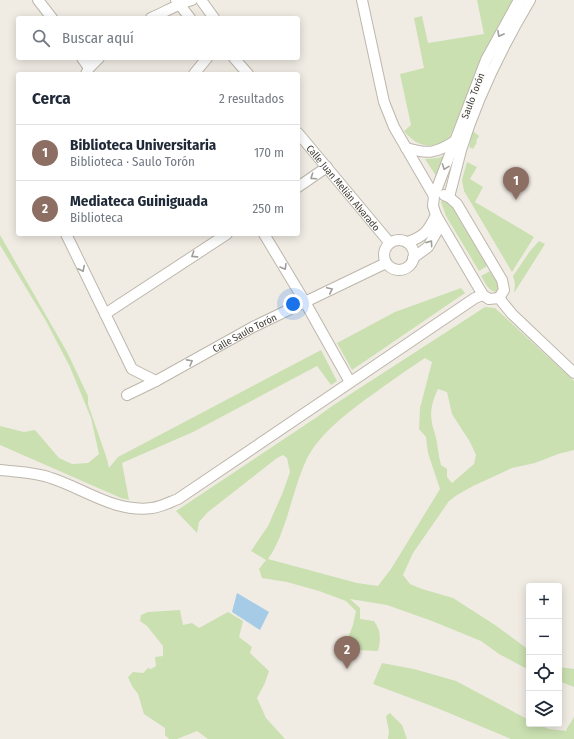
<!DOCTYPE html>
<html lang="es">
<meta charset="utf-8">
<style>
:root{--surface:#fff;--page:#f6f6f7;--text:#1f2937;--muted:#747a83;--line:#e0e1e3;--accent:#0f766e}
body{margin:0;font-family:"Fira Sans Condensed",sans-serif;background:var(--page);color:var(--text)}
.controls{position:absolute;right:12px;bottom:12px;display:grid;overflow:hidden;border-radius:4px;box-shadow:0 2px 10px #0003}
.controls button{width:36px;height:36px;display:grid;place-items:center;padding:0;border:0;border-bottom:1px solid var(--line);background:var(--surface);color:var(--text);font:20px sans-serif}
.you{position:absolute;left:293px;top:304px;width:14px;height:14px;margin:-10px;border:3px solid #fff;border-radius:50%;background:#1a73e8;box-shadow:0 0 0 6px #1a73e833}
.badge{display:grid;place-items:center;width:26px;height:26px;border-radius:50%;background:var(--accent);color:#fff;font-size:13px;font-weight:700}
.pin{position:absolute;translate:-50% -33px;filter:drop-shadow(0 1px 2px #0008)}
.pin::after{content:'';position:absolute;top:21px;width:14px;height:12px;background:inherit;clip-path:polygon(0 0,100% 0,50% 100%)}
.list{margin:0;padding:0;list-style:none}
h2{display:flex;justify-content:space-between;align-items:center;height:52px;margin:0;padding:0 16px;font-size:17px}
h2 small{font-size:13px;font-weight:400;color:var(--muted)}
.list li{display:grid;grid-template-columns:26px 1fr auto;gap:12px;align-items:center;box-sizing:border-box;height:56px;padding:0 16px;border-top:1px solid var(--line)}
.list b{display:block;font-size:15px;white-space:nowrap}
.list p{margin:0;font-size:13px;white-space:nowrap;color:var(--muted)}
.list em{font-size:13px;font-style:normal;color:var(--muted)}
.icon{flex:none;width:22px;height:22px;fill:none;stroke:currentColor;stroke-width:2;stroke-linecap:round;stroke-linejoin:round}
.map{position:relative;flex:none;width:574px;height:739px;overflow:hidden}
.search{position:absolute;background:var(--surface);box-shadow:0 2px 10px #0003;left:16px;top:16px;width:284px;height:44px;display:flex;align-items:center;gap:10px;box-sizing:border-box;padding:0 14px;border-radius:4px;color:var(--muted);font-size:15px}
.panel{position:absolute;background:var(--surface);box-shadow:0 2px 10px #0003;left:16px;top:72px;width:284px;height:164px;border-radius:4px}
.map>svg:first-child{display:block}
</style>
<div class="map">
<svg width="574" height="739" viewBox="0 0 574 739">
<rect width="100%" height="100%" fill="#f0ece4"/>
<!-- green -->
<path fill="#cae0b1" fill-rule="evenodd" d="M477,0H513L485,50L449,139C431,150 417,147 404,131L411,125L400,74L424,68L414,18L422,16L428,43L484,34Z
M473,131L479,136L476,141L477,142L473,149L469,147Z
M445,155L438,179L425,159L438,158Z
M467,162L477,167L470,179L483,187L475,202L534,237L512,272L464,191L462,180Z
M442,200L448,203L452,207L487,266L479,271L446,216L441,202Z
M0,235L67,352L88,396V404L107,459L109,468L118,457L321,350L337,381L331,385L317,366L193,432L122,463L129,500L121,498L0,445V426L24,432L35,430L59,458L72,464L88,463L99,454L91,418L70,367L46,321L0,245Z
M539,241L545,244L514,293L515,284L513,276L530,251Z
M490,271L499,285L498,290L496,292C488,291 485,282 481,276Z
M461,288L465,293L352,370L337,343L395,312Z
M485,307L495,308L574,381V450L558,454L535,463L512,468L473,486L457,495L449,501L413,553L403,575L410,584L422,589L453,598L495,625L529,650V670L499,654L481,641L432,621L387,605L350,599L360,608V619L374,621C381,630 381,640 378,651L356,650L345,645L353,625L356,611L346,601L319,591L287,582L262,578L259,569L266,560L251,551L268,526L283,492L290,472L287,458L283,455L277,458L208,512L199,522L197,533L176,511L317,417L332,406ZM425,358L432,362L420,408L419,429L426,437L428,453L440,489L391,569L378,586L357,583L268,559C286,534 292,492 305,463C318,431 362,402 390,382C401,374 413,366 425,358ZM438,389L447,392L452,414L470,442L476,455L474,464L452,483L447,477V469L441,465C438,455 438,444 435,434C429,417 430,406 438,389Z
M180,610L183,625L192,623L199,628L228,612L243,621L239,637L252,647L250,653L269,671L265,683L257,698L266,718L285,739H208L197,731L177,739H169L165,735V728L144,714L138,694L132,686L128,677L133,672L143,673L148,668L151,669L156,666L155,657L163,656V646L147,626L140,621L141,615L148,612Z
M382,663L414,669L456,681L529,720V724H538L549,729L567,731L566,730L574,717V739H511L437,708L373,684Z
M559,667L574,669V687L559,681Z
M390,713L402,725L407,739H388L389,732L386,716Z"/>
<!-- water -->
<path fill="#a6cbe7" d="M237,593L269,612L260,630L232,612Z"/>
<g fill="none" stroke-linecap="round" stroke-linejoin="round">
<defs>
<g id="street">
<path d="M38,0L52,18"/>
<path d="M176,0L190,18"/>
<path d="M201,0L214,18"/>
<path d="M362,0L384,102L394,127L434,196"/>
<path d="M151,18C165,12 178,4 192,0"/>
<path d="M82,58L89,68"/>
<path d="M234,58L248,74"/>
<path d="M86,74L89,68L99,58"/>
<path d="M194,74L207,58"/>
<path id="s1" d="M298,133L389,242"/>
<path d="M406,148C428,154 435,154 455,141"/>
<path d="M298,187L327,167"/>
<path d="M444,195L449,197L457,204L502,280L504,290L499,298"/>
<path d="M449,197C453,182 457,166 461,150C477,98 502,47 530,0"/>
<path d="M66,234L132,369L156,381"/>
<path d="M264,234L305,302L350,382"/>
<circle cx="399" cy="255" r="15"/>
<path d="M408,242C425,236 428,231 436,215"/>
<path d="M413,258L428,247L441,224"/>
<path id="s2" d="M499,298L489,299L483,295L436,215L433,206L434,196L486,60L519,0"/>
<path d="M499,298L512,314L574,373"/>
<path d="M105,314L227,234"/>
<path id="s3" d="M127,395L156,381L253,327L386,263"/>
<path d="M0,470C17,472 35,472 51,478C85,489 115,513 152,508C161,507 170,502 178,499L475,298L483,295"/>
</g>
</defs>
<!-- street casing -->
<use href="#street" stroke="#bdb7ab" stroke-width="12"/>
<!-- street -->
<use href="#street" stroke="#fff" stroke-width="10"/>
</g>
<!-- one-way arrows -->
<defs><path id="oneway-chevron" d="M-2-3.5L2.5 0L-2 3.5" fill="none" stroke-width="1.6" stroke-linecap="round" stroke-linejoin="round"/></defs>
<g stroke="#a09e9a">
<use href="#oneway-chevron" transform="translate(500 34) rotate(119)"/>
<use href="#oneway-chevron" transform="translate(445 167) rotate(111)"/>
<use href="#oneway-chevron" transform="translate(313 177) rotate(146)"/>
<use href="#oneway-chevron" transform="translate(430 243) rotate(-55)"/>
<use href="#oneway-chevron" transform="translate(194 255) rotate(147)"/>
<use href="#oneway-chevron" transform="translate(284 267) rotate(59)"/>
<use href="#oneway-chevron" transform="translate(82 269) rotate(63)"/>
<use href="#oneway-chevron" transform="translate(330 290) rotate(-25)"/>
<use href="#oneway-chevron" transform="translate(190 362) rotate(-29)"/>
</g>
<g text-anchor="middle" stroke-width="3" stroke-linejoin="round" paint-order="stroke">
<!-- street labels -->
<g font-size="10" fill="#413d35" stroke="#fff">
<text dy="4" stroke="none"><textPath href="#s2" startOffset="237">Saulo Torón</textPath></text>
<text dy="4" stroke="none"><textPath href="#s1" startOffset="71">Calle Juan Melián Alvarado</textPath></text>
<text dy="4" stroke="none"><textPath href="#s3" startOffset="133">Calle Saulo Torón</textPath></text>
</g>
</g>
</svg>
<div class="controls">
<button>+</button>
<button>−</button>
<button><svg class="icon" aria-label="locate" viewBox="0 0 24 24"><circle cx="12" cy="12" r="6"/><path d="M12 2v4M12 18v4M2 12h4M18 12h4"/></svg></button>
<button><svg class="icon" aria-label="layers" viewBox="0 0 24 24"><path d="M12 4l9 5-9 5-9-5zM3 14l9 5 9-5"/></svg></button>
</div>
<div class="you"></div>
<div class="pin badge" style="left:516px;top:200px;background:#8d6e63">1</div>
<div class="pin badge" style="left:347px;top:669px;background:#8d6e63">2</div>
<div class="search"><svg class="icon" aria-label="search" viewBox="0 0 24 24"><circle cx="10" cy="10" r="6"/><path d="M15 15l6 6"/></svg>Buscar aquí</div>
<section class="panel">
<h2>Cerca<small>2 resultados</small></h2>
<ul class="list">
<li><span class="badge" style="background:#8d6e63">1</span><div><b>Biblioteca Universitaria</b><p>Biblioteca · Saulo Torón</p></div><em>170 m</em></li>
<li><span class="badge" style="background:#8d6e63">2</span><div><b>Mediateca Guiniguada</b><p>Biblioteca</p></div><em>250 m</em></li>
</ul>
</section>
</div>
